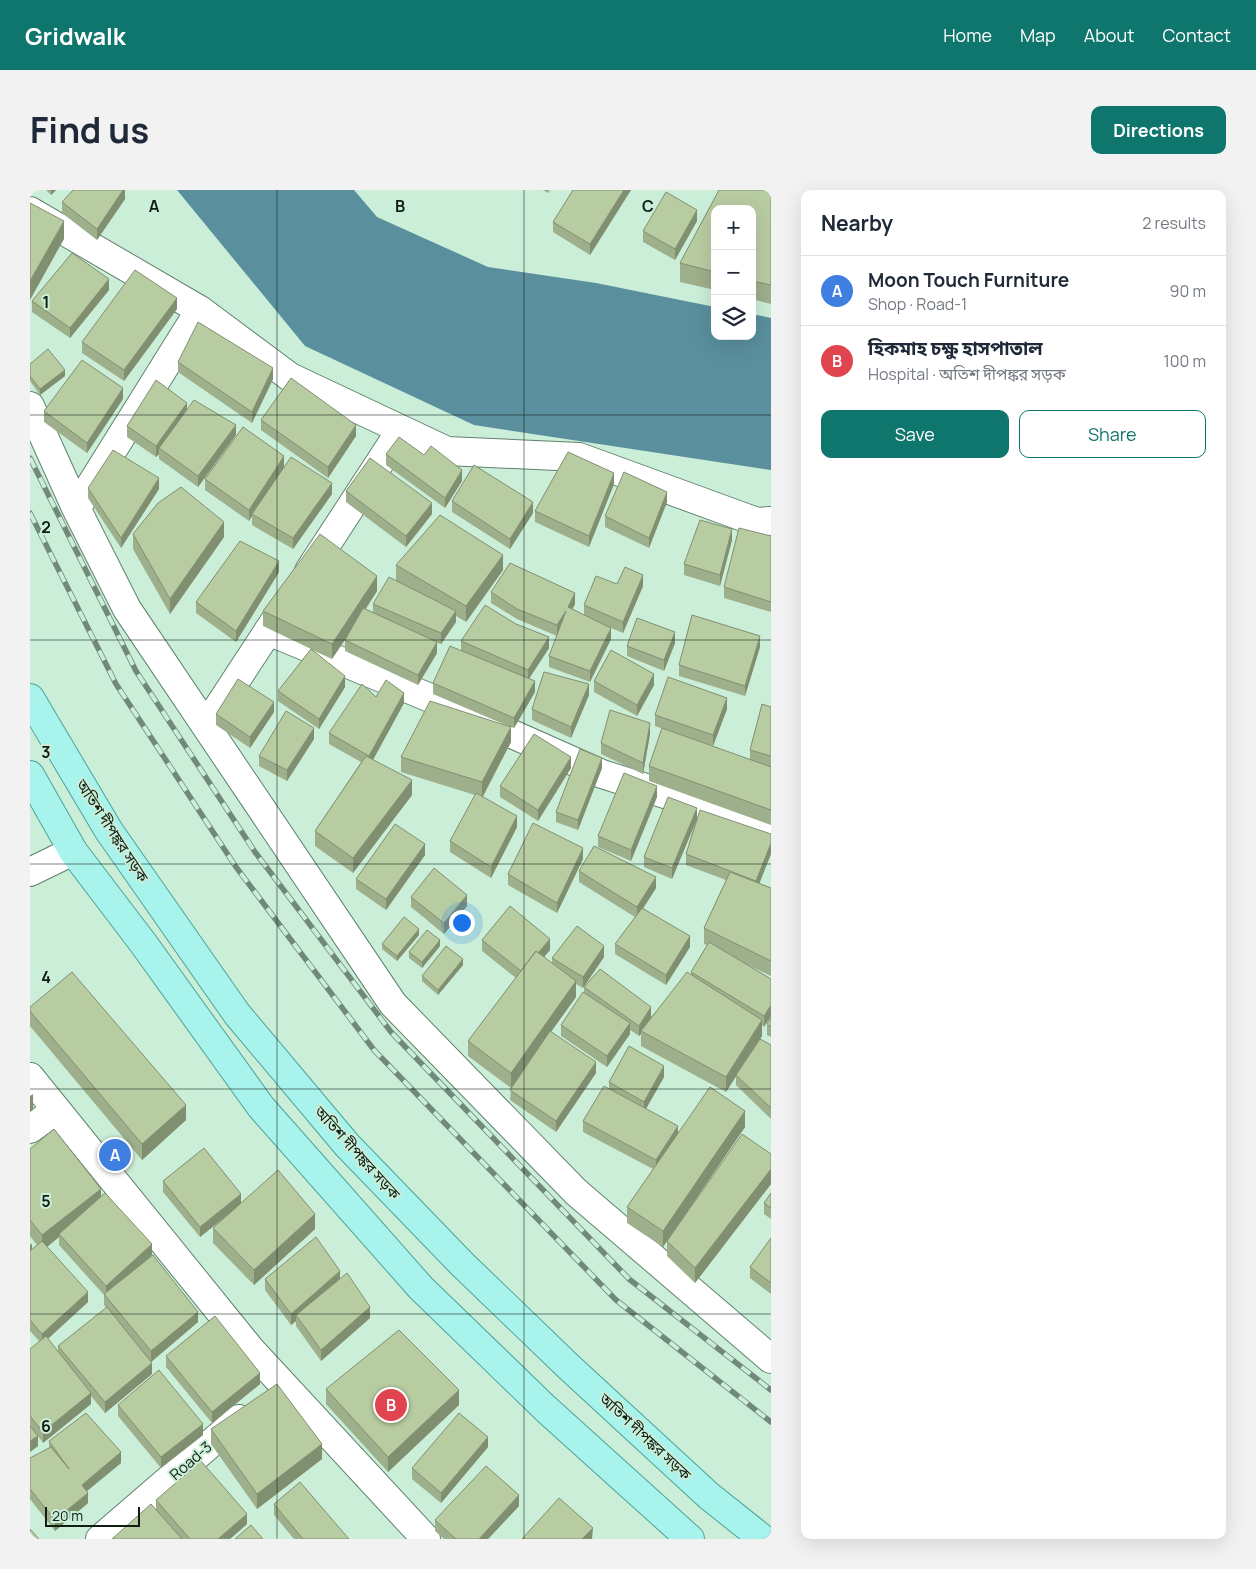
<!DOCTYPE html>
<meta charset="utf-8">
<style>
:root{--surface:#fff;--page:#f2f2f3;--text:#1f2937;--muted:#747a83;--line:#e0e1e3;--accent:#0f766e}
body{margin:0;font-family:Manrope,"Noto Sans Bengali",sans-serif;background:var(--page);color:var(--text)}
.controls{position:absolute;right:15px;top:15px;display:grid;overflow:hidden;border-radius:10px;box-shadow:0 5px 20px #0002}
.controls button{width:45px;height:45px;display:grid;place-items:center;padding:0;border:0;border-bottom:1px solid var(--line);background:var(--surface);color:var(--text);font:25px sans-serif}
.scale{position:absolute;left:15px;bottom:12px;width:95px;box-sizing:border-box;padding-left:5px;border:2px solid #101d15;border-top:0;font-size:14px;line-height:18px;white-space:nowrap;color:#101d15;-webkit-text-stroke:4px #caeed7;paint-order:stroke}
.you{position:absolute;left:431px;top:732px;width:18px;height:18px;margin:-12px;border:4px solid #fff;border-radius:50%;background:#1a73e8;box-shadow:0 0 0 8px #1a73e833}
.badge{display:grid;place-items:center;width:32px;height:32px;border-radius:50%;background:var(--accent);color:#fff;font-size:16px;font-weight:700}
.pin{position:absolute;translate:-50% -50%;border:2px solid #fff;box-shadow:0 1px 5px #0006}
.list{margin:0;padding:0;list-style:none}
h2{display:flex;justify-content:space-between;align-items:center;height:65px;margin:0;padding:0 20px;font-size:21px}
h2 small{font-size:16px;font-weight:400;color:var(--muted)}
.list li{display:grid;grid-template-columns:32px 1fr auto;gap:15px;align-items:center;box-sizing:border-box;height:70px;padding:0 20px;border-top:1px solid var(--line)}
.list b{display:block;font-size:19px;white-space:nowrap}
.list p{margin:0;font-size:16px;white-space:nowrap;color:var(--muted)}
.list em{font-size:16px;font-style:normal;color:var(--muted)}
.actions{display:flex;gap:10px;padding:15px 20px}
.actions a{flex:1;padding:11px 0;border:1px solid var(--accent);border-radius:10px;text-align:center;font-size:18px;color:var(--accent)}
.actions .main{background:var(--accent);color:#fff}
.icon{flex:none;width:28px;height:28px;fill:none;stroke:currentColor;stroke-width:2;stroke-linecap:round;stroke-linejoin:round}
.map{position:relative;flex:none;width:741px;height:1349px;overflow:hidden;border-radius:10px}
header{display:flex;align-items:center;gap:30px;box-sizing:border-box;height:70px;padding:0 25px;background:var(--accent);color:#fff}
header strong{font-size:24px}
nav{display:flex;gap:28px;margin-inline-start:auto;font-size:18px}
.intro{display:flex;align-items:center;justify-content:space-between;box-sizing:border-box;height:120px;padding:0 30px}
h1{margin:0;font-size:35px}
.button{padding:12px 22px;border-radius:10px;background:var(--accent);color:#fff;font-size:18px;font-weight:700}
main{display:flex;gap:30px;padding:0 30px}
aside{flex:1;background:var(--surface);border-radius:10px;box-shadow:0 5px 20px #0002}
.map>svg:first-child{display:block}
</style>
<header>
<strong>Gridwalk</strong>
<nav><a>Home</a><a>Map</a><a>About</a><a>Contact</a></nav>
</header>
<div class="intro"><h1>Find us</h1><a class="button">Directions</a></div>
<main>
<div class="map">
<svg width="741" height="1349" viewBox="0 0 741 1349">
<rect width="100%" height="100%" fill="#caeed7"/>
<!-- water -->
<path fill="#5a8f9d" d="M147,0H324L347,27L458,77L566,93L685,117V146H722V124L741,128V280L444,235L275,156Z"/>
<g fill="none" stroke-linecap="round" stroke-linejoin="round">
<defs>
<path id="street" d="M0,21L170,120L260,187L417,261L549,267L727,332L741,331
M0,216L46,318L97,419L363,814L546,1002L741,1169
M49,314L170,120
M279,381L371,240
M238,441L410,512L572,584L741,638
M176,536L248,426
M0,682L43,661
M0,887L221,1160L396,1349
M0,939L26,920
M70,1349L209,1229"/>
<path id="primary" d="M0,508L79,641L207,824L317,955L432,1074L539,1177L679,1306L733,1349
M0,585L43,661L113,753L231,917L391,1098L516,1219L660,1349"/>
</defs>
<!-- street casing -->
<use href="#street" stroke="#61826e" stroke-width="30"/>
<!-- primary casing -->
<use href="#primary" stroke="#4da399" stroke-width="30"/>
<!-- street -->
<use href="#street" stroke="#fff" stroke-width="28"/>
<!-- primary -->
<use href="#primary" stroke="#a8f3ec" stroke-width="28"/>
<defs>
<path id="rail" d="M0,268L106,481L225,662L361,842L599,1089L741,1200
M0,323L86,494L206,677L344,860L586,1110L741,1232"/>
</defs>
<!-- rail casing -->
<use href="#rail" stroke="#70897a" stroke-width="5.5"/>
<!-- rail -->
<use href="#rail" stroke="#caeed7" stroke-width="4" stroke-dasharray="11" stroke-linecap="butt"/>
</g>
<!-- wall -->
<path fill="#9eaf8b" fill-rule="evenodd" d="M16,0H26L21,5Z
M95,0V9L67,50L32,23V12Z
M513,0H520L518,3Z
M543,0H601L560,65L523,42V32Z
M689,0H741V114L722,109V19H685V100L650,92V73Z
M667,31L645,70L613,52V41Z
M79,100L40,148L2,122V111Z
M147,119L94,191L52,163V152Z
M148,172L243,189L222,233L148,182Z
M0,174L35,186L10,205L0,191Z
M93,209L57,263L14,232V221Z
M157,220L206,245L168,297L129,269V264L126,267L97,247V236Z
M231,230L326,246L298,288L231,240Z
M356,264L432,291L415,318L356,275Z
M254,277L302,304L263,359L222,335V326L219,331L175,300V289Z
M584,294L559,357L505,332V321Z
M58,298L129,299L91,358L58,308Z
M316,301L402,324L376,357L316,312Z
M422,311L503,323L480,359L422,322Z
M637,312L619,358L575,337V326Z
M103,344L194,347L140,424L103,359Z
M741,346V422L694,408V397Z
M702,350L690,396L654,385V374Z
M366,375L473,380L436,432L426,426V432L411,454L407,453V463L388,495L315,461V450L317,447L302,469L282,460L315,497L289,539L248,511V501L281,459L233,436V421L347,401L336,419L343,422V414L366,390Z
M249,382L206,452L166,423V412Z
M587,394L613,396L593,443L572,434L581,449L560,492L519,477V466L527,446L487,429L461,413V402L545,414L542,419L554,425V415Z
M431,451L519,458L499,489L505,502L484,538L481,537V552L453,607L487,637L461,688L420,662V651L445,605L371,582V567L478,536L403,504V493L431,460Z
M645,453L634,481L597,466V456Z
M730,457L715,506L649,486V475Z
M564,491L624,495L607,526L564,502Z
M559,505L541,548L502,530V519Z
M346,507L374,513L343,570L382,605L323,683L285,656V641L331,572L299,554V543Z
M741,517V635L619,591V576L720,570V560Z
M697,519L683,556L625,536V525Z
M244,522L220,558L186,535V524Z
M620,544L613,584L571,564V553Z
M284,549L257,591L229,576V566Z
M541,578L508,631L470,607V596Z
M572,578L548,640L526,632V622Z
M627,607L601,671L568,657V646Z
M667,628L729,693L741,698V786L716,774L741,789L734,837L732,835V846L716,871L741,855V929L706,895V886L696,902L611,856V844L609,846L600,840V844L577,877L531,846V835L554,803V797L621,827L661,784V782L677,755L674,754V738L696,690L656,675V664L665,633L642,689L614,677V667Z
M395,665L356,720L326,699V689Z
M553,669L527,723L478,695V684Z
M549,681L626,698L613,718L660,757L636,795L585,764V754L605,727L549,692Z
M381,707L437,716L414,744L381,717Z
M389,745L367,771L352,759V754Z
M452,750L520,760L514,767L522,773V768L574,767L553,798L546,794V807L521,841L566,883L526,942L480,910L481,898L438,866V851L486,788L452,761Z
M410,756L392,778L379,768V762Z
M433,775L408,805L392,791V786Z
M0,817L156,930L112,970L0,836Z
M741,827V847L737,845V834Z
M634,887L616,919L648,943L715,937L645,1039L741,964V994L665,1093L637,1066V1051L633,1057L597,1033V1017L623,979L553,942V931L579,899V892Z
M0,959L71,1007L122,1065L110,1076L168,1132L121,1172L122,1184L75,1223L61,1206V1214L13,1253L8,1246V1256L0,1262V1159L10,1152L0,1141V1052L2,1060L7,1055L0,1046ZM29,1047V1055L74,1105V1115L76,1118L28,1156V1162L18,1149L58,1112L17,1057Z
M133,991L211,1013L285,1039L224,1095L183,1053V1038L199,1024L170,1047L133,1002Z
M741,1003V1029L734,1024V1013Z
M741,1048V1104L720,1088V1077Z
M235,1089H310L340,1128L291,1171L266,1136V1131L261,1135L235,1100Z
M136,1166L230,1194L182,1233L136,1177Z
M296,1199L429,1215L358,1282L296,1214Z
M88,1215L173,1245L131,1278L88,1226Z
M181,1239L292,1269L227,1319L181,1254Z
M19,1251L91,1273L57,1301L58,1313L25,1341L0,1309V1268L19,1258Z
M458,1257L411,1313L382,1289V1278Z
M126,1310L217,1334L200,1349H82L126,1320Z
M244,1314L319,1349H264L244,1325Z
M489,1316L458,1349H414L405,1341V1330Z"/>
<!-- shaded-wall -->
<path fill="#818f71" d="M21,0H26L21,5Z
M93,0H95V9L67,50V39Z
M594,0H601L560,65V54Z
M667,20V31L645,70V59Z
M34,31V49L0,110V91Z
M79,89V100L40,148V138Z
M147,108V119L94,191V180Z
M243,178V189L222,233V222Z
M35,180V186L10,205V199Z
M93,198V209L57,263V253Z
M157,213V224L129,258V264L126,267V256Z
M206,235V245L168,297V286Z
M326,235V246L298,288V277Z
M254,266V277L222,324V326L219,331V320Z
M432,280V291L415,318V308Z
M584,283V294L559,357V346Z
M129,288V299L91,358V348Z
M302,293V304L263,359V348Z
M637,302V312L619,358V348Z
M503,312V323L480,359V349Z
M402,313V324L376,357V346Z
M194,332V347L140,424V409Z
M702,339V350L690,396V385Z
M473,365V380L436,432V416Z
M249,371V382L206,452V441Z
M613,385V396L593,443V432Z
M347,386V401L302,469V454Z
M545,403V414L538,428V417Z
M426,421V432L411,454V443Z
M536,421L527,446V435Z
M581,438V449L560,492V481Z
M645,442V453L634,481V470Z
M730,446V457L715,506V496Z
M519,447V458L498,490V480Z
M407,452V463L388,495V485Z
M624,484V495L607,526V515Z
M315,486V497L289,539V529Z
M505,491V502L484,538V528Z
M559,494V505L541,548V537Z
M374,503V513L339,577V566Z
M697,508V519L683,556V545Z
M244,512V522L220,558V547Z
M620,533V544L613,584V573Z
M481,537V552L452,607V592Z
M284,538V549L257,591V580Z
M541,567V578L508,631V620Z
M572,568V578L548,640V630Z
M382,590V605L323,683V668Z
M627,596V607L601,671V660Z
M667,618V629L642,689V678Z
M487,626V637L461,688V677Z
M741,653V664L726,702V691Z
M395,654V665L356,720V709Z
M553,658V669L527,723V713Z
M626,687V698L607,728V717Z
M437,705V716L414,744V733Z
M389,739V745L367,771V766Z
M660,746V757L636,795V785Z
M520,749V760L492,793V782Z
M410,750V756L392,778V772Z
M574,756V767L553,798V787Z
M433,769V775L408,805V800Z
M546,791V807L481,898V883Z
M741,815V826L734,837V826Z
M621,817V828L611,841V844L609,846V836Z
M732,830V846L696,902V887Z
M600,833V844L577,877V866Z
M566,872V883L526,942V931Z
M634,876V887L614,922V912Z
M3,904V920L0,922V906Z
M156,915V930L112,970V954Z
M715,921V937L633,1057V1041Z
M648,936V947L626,981V970Z
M741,979V994L665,1093V1078Z
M71,999V1014L29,1044V1047L12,1061V1045Z
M211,1004V1014L170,1047V1037Z
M285,1024V1039L224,1095V1080Z
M2,1054V1065L0,1066V1055Z
M122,1054V1065L76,1106V1096Z
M310,1081V1092L266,1125V1131L261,1135V1124Z
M58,1102V1112L12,1154V1144Z
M340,1117V1128L291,1171V1160Z
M168,1122V1132L121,1172V1161Z
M122,1173V1184L75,1223V1212Z
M230,1183V1194L182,1233V1222Z
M429,1200V1215L358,1282V1267Z
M61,1203V1214L13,1253V1242Z
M173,1234V1245L131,1278V1267Z
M8,1246V1256L0,1262V1251Z
M458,1247V1257L411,1313V1303Z
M292,1254V1269L227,1319V1304Z
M91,1262V1273L52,1305V1295Z
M58,1303V1313L25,1341V1330Z
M489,1305V1316L458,1349H449Z
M217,1324V1334L200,1349H188Z
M563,1338L562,1349H552Z"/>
<!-- building -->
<path fill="#b8cca2" stroke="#818f71" d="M43,0H93L67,39L32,12Z
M543,0H594L560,54L523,32Z
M689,0H741V95L722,91V19H685V82L650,73Z
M636,2L667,20L645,59L613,41Z
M0,13L34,31L0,91Z
M42,63L79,89L40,138L2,111Z
M105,80L147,108L94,180L52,152Z
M168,132L243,178L222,222L148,172Z
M18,159L35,180L10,199L0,186V174Z
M52,170L93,198L57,253L14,221Z
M261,188L326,235L298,277L231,230Z
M126,190L157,213L126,256L97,236Z
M164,210L206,235L168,286L129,258Z
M213,237L254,266L219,320L175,289Z
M369,247L394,265L401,256L432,280L415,308L356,264Z
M83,260L129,288L91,348L58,298Z
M538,262L584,283L559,346L505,321Z
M261,267L302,293L263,348L222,324Z
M340,268L402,313L376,346L316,301Z
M444,275L503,312L480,349L422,311Z
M594,282L637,302L619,348L575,326Z
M151,297L194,332L140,409L103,344L128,313Z
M410,325L473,365L436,416L366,375Z
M670,330L702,339L690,385L654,374Z
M709,338L741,346V412L694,397Z
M290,344L347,386L302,454L233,421Z
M210,351L249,371L206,441L166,412Z
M480,373L545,403L538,417L581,438L560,481L519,466L536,421L527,435L487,419L461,402Z
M595,377L613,385L593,432L554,415L566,386L587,394Z
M359,387L426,421L411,443L343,414Z
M455,415L486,434L519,447L498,480L431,451Z
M333,418L407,452L388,485L315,450Z
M662,425L730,446L715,496L649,475Z
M607,428L645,442L634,470L597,456Z
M420,456L505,491L484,528L403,493Z
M281,459L315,486L289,529L248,501Z
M581,460L624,484L607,515L564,491Z
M514,482L559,494L541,537L502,519Z
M638,487L697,508L683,545L625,525Z
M208,489L244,512L220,547L186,524Z
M356,490L374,503L339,566L299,543L332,494L346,507Z
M400,511L481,537L452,592L371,567Z
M732,514L741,517V566L720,560Z
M580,520L620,533L613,573L571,553Z
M256,521L284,538L257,580L229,566Z
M632,538L741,577V620L619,576Z
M504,544L541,567L508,620L470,596Z
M550,559L572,568L548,630L526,622Z
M336,566L382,590L323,668L285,641Z
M594,583L627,596L601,660L568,646Z
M446,603L487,626L461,677L420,651Z
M638,607L667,618L642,678L614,667Z
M670,620L741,644V653L726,691L656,664Z
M503,633L553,658L527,713L478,684Z
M365,634L395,654L356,709L326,689Z
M564,656L626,687L607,717L549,681Z
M404,678L437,705L414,733L381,707Z
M700,682L741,698V771L674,738Z
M480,716L520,749L508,763L506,761L491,781L452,750Z
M612,718L660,746L636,785L585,754Z
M374,727L389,739L367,766L352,754Z
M547,736L574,756L553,787L522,768Z
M397,740L410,750L392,772L379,762Z
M679,752L741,789V815L734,826L661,782Z
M416,756L433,769L408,800L392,786Z
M506,761L546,791L481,883L438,851Z
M570,779L621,817L609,836L554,797Z
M42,782L156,915L112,954L0,821V817Z
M657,782L732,830L696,887L611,841Z
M553,802L600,833L577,866L531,835Z
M741,827V837L737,834Z
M520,841L566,872L526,931L480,900Z
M730,849L741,855V918L706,885Z
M599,856L634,876L614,912L579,892Z
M574,896L648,936L626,970L553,931Z
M680,897L715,921L633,1041L597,1017Z
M24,939L71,999L12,1045L0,1030V959Z
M712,944L741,964V979L665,1078L637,1051Z
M174,958L211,1004L170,1037L133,991Z
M248,980L285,1024L224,1080L183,1038Z
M75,1003L122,1054L76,1096L29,1044Z
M741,1003V1018L734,1013Z
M286,1047L310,1081L261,1124L235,1089Z
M741,1048V1093L720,1077Z
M12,1051L58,1102L12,1144L0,1130V1061Z
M123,1065L168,1122L121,1161L74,1104Z
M317,1083L340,1117L291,1160L266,1125Z
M77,1117L122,1173L75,1212L28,1156Z
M185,1126L230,1183L182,1222L136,1166Z
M369,1140L429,1200L358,1267L296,1199Z
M16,1146L61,1203L13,1242L0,1226V1159Z
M129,1180L173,1234L131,1267L88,1215Z
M247,1194L292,1254L227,1304L181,1239Z
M56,1223L91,1262L52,1295L58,1303L25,1330L0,1299V1268L21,1257L39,1279L19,1251Z
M429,1223L458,1247L411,1303L382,1278Z
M0,1236L8,1246L0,1251Z
M171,1271L217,1324L188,1349H160L126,1310Z
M456,1276L489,1305L449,1349H426L405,1330Z
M270,1292L319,1349H273L244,1314Z
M529,1308L563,1338L552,1349H492Z
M121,1314L152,1349H82Z
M221,1335L233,1349H205Z
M0,1339L9,1349H0Z"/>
<!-- grid -->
<path fill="none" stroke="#101d15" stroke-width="1" stroke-opacity="0.55" d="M247,0V1349M494,0V1349M0,225H741M0,450H741M0,674H741M0,899H741M0,1124H741"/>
<g text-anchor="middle" stroke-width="4" stroke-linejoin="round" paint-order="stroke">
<!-- street labels -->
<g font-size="15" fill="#101d15" stroke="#caeed7">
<text transform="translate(82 641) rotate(57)" y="5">অতিশ দীপঙ্কর সড়ক</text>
<text transform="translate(327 963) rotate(48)" y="5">অতিশ দীপঙ্কর সড়ক</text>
<text transform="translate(615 1247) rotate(43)" y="5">অতিশ দীপঙ্কর সড়ক</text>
<text transform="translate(161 1271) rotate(-41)" y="5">Road-3</text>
</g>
</g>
<g font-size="16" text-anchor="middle" font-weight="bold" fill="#101d15" stroke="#caeed7" stroke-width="4" stroke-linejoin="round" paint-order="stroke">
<text x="124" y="22">A</text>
<text x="370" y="22">B</text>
<text x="618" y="22">C</text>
<text x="16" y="118">1</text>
<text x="16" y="343">2</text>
<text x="16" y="568">3</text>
<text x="16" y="793">4</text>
<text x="16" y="1017">5</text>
<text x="16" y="1242">6</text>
</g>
</svg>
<div class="controls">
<button>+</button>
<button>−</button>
<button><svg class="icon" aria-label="layers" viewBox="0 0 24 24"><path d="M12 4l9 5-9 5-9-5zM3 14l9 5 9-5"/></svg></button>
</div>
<div class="scale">20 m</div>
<div class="you"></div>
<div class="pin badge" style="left:85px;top:965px;background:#3f7fe0">A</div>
<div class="pin badge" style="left:361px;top:1215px;background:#e0444e">B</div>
</div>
<aside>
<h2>Nearby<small>2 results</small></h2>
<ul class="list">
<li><span class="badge" style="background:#3f7fe0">A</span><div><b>Moon Touch Furniture</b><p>Shop · Road-1</p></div><em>90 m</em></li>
<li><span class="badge" style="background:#e0444e">B</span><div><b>হিকমাহ চক্ষু হাসপাতাল</b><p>Hospital · অতিশ দীপঙ্কর সড়ক</p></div><em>100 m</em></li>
</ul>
<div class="actions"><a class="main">Save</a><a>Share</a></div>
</aside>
</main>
